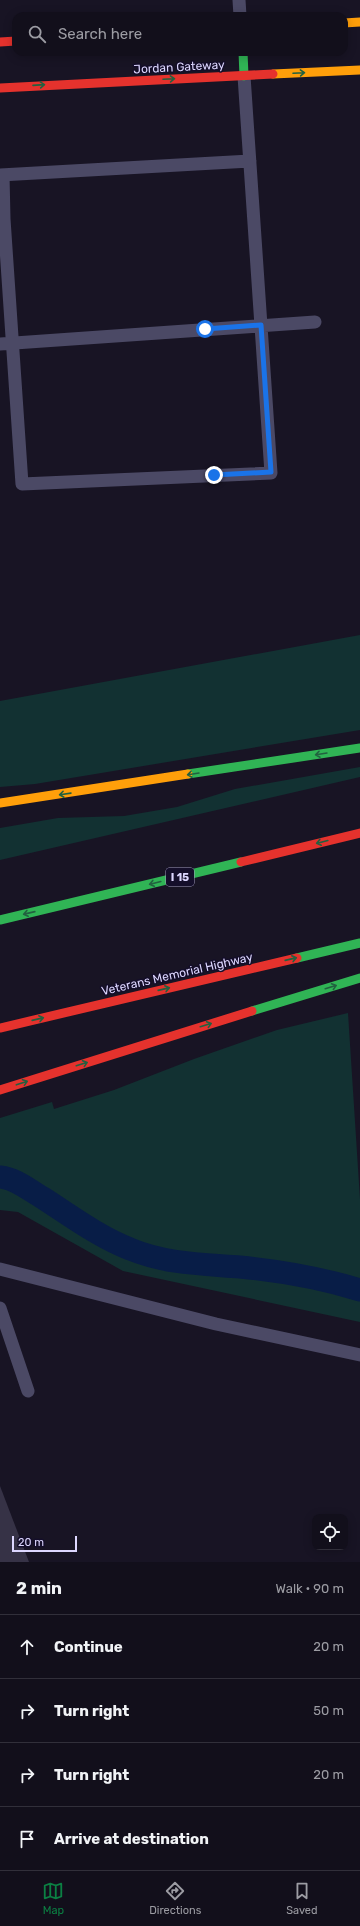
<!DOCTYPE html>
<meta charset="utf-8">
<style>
:root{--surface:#120f1b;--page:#1b1824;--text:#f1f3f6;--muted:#9c9ca3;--line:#312f3a;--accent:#0b8043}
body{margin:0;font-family:Rubik,sans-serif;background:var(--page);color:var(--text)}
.controls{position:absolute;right:12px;bottom:12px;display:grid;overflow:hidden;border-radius:8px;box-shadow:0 2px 10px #0003}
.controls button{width:36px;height:36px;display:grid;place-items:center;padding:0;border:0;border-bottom:1px solid var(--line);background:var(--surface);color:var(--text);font:20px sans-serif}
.scale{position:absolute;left:12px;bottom:10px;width:65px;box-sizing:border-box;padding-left:4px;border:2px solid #ddd7ff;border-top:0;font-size:11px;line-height:14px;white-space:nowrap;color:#ddd7ff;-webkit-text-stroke:3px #140e2a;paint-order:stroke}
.stop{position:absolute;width:12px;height:12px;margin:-9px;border:3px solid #1a73e8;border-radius:50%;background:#fff}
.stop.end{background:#1a73e8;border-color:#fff;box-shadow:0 1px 4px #0008}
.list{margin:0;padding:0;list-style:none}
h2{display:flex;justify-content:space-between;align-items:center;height:52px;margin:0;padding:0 16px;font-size:17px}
h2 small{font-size:13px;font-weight:400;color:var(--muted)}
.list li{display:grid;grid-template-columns:26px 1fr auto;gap:12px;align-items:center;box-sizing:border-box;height:64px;padding:0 16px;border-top:1px solid var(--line)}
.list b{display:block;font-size:15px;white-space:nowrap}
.list em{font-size:13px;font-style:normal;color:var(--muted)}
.icon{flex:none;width:22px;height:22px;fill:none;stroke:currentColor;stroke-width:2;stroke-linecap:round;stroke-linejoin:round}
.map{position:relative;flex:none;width:360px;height:1562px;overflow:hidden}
.search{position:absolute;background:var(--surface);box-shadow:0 2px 10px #0003;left:12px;right:12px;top:12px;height:44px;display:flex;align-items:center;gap:10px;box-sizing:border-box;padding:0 14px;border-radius:12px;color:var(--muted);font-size:15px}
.sheet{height:308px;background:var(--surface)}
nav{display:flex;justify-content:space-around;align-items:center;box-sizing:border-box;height:56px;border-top:1px solid var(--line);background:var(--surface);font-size:11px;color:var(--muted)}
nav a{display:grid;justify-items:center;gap:2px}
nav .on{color:var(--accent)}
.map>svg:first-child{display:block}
</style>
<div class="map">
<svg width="360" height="1562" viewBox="0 0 360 1562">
<rect width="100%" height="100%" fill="#181424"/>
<!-- green -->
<path fill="#123132" d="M360,635V730L35,784L0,787V701Z
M360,767V777L0,860V828L58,818L124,816L177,807L235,789Z
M348,1013L360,1199V1322L123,1271L18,1212L0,1210V1118L52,1102L54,1109L114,1090L194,1059L277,1030Z"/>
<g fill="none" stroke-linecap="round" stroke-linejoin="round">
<!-- canal -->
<path stroke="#081d47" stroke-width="23" d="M0,1177C17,1179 29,1190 43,1198C71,1216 99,1237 130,1249C166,1264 203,1264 240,1267C281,1271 321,1278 360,1290"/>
</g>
<!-- building -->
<path fill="#363246" d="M0,1486L29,1562H0Z"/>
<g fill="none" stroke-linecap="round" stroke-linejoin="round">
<!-- lane -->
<path stroke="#4b4965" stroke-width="13" d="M239,0L240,16
M0,175L250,161
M3,175L4,219
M0,219H4L22,484L271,473L244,76
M0,344L315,322
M0,1269L216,1324L360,1355
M0,1308L28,1391"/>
<!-- fast -->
<path stroke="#30b455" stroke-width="9" d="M243,52L244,76
M188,774L360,748
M0,920L241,862
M297,958L360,943
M252,1011L360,978"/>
<!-- slow -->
<path stroke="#ff9f0a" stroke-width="9" d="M344,23L360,22
M273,74L360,70
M0,803L188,774"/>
<!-- jam -->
<path stroke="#e5322d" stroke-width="9" d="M0,42L16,41
M0,88L273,74
M241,862L360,833
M0,1028L297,958
M0,1090L252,1011"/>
</g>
<!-- one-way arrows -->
<defs><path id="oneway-shaft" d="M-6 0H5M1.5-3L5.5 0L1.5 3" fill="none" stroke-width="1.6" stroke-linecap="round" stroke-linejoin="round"/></defs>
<g stroke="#226140">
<use href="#oneway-shaft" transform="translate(299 73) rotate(-3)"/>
<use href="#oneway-shaft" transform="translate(169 79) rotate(-3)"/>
<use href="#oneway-shaft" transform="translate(39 85) rotate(-4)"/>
<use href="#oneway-shaft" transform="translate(321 754) rotate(171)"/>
<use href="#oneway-shaft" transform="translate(193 774) rotate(171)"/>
<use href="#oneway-shaft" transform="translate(65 794) rotate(172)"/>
<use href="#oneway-shaft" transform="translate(322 842) rotate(166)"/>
<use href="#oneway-shaft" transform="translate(155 883) rotate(166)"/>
<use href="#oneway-shaft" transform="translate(29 913) rotate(167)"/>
<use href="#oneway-shaft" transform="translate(291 959) rotate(-13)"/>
<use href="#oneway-shaft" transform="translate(331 987) rotate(-17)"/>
<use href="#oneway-shaft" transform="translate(164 989) rotate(-13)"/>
<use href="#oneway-shaft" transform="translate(38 1019) rotate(-13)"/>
<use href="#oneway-shaft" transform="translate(206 1025) rotate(-17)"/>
<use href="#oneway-shaft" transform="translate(82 1064) rotate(-17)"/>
<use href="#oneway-shaft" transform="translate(22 1083) rotate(-18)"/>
</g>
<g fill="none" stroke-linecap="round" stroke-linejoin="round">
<!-- route -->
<path stroke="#1a73e8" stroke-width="5" d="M205,329L261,325L271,472L214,475"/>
</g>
<g text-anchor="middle" stroke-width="3" stroke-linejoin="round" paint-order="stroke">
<!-- shield labels -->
<rect fill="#140e2a" stroke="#a19bbf" stroke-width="1" x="166" y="868" width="28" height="18" rx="3"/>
<g font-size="11" font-weight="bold" fill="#ddd7ff">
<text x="180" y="881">I 15</text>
</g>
<!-- street labels -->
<g font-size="12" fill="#ddd7ff" stroke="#140e2a">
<text transform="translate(179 67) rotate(-3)" y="4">Jordan Gateway</text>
<text transform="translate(177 974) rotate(-13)" y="4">Veterans Memorial Highway</text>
</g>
</g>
</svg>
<div class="controls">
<button><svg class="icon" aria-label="locate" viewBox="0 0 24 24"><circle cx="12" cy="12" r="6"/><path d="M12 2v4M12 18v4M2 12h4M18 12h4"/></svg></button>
</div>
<div class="scale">20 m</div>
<div class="stop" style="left:205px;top:329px"></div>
<div class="stop end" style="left:214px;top:475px"></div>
<div class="search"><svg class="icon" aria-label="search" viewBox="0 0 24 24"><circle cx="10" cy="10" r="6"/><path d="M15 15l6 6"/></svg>Search here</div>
</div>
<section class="sheet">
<h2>2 min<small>Walk · 90 m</small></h2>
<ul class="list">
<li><svg class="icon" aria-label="ahead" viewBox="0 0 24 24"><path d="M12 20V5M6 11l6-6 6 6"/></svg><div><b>Continue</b></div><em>20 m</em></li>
<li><svg class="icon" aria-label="right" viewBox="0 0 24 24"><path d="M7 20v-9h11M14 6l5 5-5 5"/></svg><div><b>Turn right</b></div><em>50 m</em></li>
<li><svg class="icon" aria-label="right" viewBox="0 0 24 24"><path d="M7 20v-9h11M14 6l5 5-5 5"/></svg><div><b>Turn right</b></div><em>20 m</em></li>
<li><svg class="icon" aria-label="arrive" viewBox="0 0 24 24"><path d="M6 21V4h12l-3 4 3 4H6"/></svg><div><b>Arrive at destination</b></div></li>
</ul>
</section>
<nav>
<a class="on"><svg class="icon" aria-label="map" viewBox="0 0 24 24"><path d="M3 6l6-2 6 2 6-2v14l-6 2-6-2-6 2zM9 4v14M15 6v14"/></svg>Map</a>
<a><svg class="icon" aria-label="directions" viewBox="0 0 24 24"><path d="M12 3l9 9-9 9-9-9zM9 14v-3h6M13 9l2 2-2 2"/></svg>Directions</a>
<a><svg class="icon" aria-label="saved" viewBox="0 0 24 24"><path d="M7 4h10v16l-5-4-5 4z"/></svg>Saved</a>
</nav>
